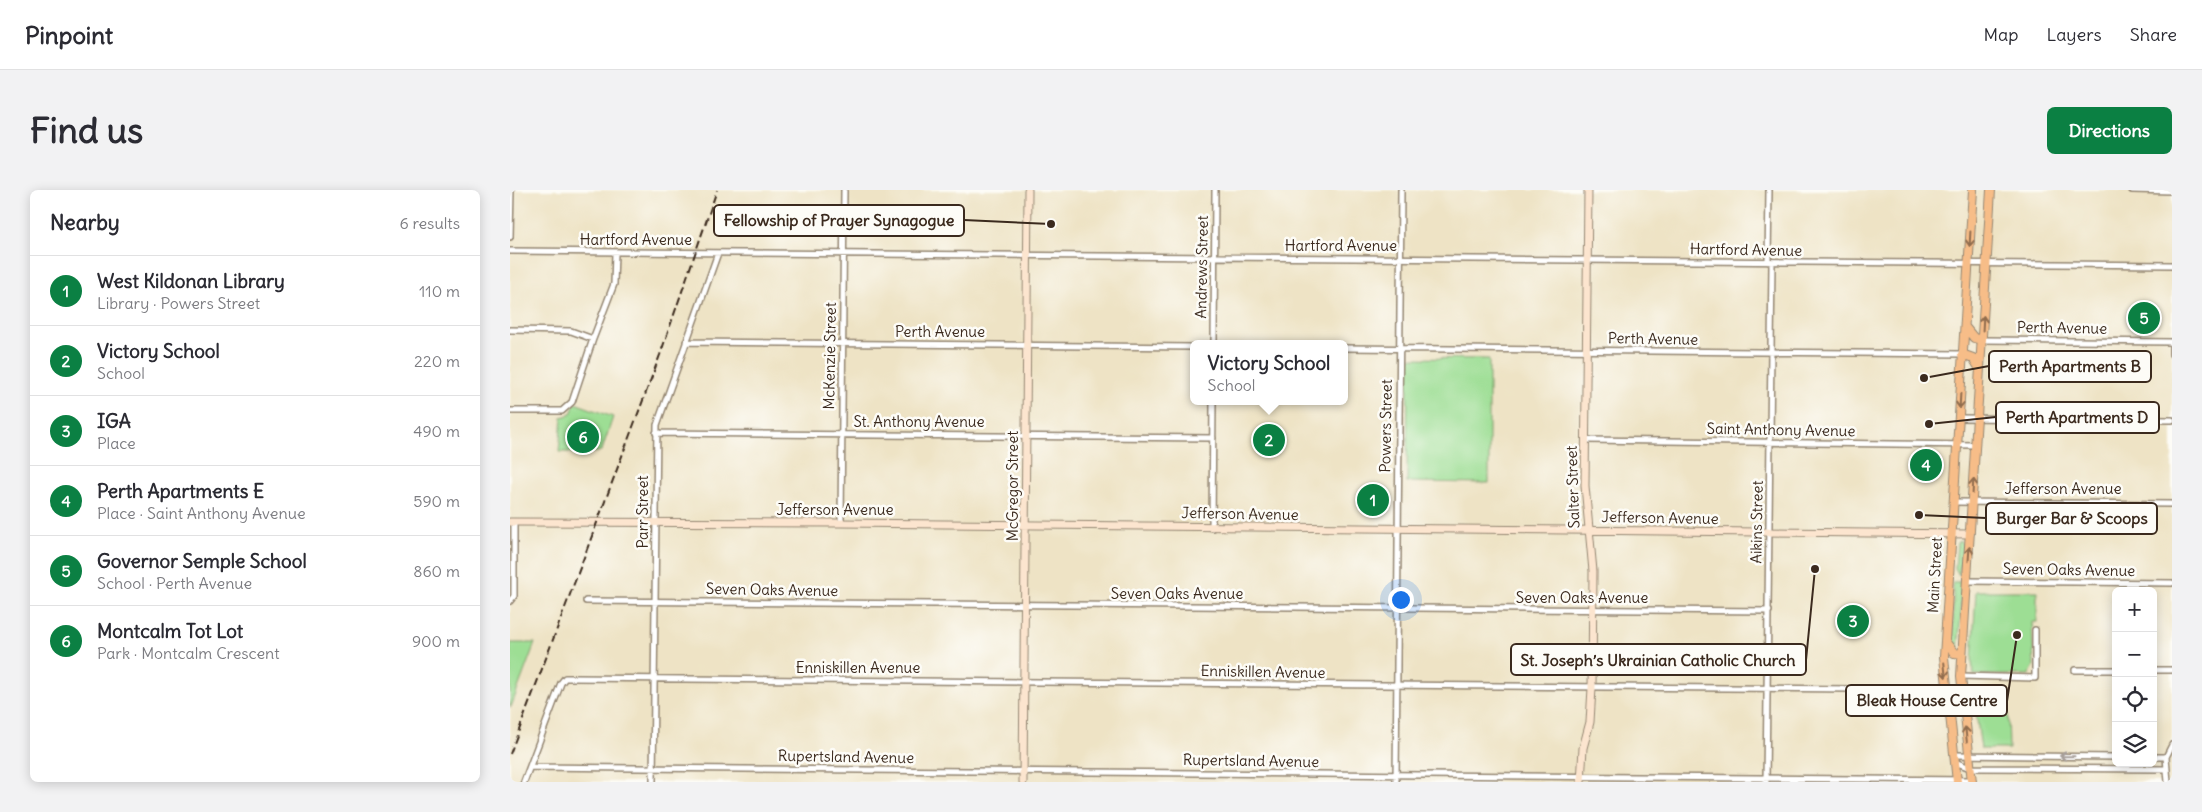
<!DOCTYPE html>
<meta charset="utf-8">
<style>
:root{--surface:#fff;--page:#f2f2f3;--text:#2b2b33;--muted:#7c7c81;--line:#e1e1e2;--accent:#0b8043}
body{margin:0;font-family:Delius,sans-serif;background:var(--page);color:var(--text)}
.controls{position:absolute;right:15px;bottom:15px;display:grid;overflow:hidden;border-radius:8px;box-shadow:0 2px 12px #0003}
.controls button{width:45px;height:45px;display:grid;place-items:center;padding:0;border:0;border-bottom:1px solid var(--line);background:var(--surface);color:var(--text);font:25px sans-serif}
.you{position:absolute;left:890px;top:409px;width:18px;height:18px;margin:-12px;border:4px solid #fff;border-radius:50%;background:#1a73e8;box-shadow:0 0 0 8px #1a73e833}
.badge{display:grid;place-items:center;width:32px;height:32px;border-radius:50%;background:var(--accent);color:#fff;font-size:16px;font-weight:700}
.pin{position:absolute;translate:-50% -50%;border:2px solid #fff;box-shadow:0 1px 5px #0006}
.popup{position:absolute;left:680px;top:150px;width:158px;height:65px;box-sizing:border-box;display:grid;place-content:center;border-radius:8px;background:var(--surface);filter:drop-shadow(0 1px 4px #0005);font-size:16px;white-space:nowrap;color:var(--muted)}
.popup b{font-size:19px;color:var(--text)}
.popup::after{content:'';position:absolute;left:50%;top:100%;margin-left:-10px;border:10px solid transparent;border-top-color:var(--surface)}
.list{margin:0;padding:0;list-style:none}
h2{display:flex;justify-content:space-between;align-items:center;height:65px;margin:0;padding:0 20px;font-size:21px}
h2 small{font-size:16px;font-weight:400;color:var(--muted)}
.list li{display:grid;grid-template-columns:32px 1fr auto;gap:15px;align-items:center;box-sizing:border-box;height:70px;padding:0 20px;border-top:1px solid var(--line)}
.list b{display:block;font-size:19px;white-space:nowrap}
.list p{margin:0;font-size:16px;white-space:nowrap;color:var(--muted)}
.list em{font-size:16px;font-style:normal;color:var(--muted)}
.icon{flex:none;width:28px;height:28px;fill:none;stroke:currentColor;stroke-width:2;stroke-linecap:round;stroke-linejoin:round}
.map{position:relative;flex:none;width:1662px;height:592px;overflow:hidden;border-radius:8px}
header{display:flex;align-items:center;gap:30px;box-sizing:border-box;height:70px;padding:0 25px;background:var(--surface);border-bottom:1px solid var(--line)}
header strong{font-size:24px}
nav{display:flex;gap:28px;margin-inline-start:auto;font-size:18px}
.intro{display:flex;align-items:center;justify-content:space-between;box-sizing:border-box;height:120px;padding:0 30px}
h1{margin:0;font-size:35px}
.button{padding:12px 22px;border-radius:8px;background:var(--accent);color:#fff;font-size:18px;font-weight:700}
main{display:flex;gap:30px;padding:0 30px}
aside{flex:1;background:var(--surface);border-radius:8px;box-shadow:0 2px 12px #0003}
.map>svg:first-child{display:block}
</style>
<header>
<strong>Pinpoint</strong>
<nav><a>Map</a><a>Layers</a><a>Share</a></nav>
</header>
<div class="intro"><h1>Find us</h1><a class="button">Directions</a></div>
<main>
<aside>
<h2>Nearby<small>6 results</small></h2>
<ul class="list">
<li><span class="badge">1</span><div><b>West Kildonan Library</b><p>Library · Powers Street</p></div><em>110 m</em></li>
<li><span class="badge">2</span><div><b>Victory School</b><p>School</p></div><em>220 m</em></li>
<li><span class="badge">3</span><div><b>IGA</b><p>Place</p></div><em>490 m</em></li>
<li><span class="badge">4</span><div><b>Perth Apartments E</b><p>Place · Saint Anthony Avenue</p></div><em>590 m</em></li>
<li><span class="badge">5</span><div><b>Governor Semple School</b><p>School · Perth Avenue</p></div><em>860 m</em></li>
<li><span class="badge">6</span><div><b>Montcalm Tot Lot</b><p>Park · Montcalm Crescent</p></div><em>900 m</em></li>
</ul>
</aside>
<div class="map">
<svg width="1662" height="592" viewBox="0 0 1662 592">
<rect width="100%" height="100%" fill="#fdfcf7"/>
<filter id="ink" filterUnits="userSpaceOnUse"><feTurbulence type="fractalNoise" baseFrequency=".02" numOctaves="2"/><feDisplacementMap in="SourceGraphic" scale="10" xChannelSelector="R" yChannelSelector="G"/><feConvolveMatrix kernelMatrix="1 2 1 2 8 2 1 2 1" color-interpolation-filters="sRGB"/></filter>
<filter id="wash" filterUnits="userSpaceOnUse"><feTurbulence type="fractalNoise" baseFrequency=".0096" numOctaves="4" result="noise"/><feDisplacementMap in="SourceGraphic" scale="20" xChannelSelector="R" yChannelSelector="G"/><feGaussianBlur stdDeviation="1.12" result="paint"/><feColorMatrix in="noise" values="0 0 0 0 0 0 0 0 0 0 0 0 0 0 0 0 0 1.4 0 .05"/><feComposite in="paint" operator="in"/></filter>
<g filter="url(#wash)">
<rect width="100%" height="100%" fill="#eee3c5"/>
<!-- green -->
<path fill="#9dde94" stroke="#6c8459" d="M898,168L979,169V293L897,292Z
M65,213L103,227L92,260L88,262H49L52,227L61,224Z
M1450,350L1453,355L1449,385L1445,378L1447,353Z
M1443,392H1451V423L1448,462L1443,459Z
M1466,401H1527V432H1522L1524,476L1519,485H1464L1462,472Z
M0,453H25L1,517H0Z
M1466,523H1498L1499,559H1471Z"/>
</g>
<g filter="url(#ink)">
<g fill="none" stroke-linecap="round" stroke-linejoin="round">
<defs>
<path id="street" d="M1622,0L1662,1
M0,47L1,0
M0,61L1662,75
M1258,72L1259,0
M0,140L61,141L83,149
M1472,150L1662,152
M176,152L684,157
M1662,152V164
M704,154L705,0
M834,158L1452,164
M0,221H52L62,212L83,149L104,94L105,63
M1449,228L1662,230
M146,243L703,248
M1075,250L1466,255
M1443,312L1662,314
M331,333L334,0
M702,338L703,211
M1457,391L1662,393
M0,411L4,406V332
M76,411L1259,421
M1565,480H1606
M1643,480H1662
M1451,486L1525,488V440
M1444,565L1606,567
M1643,567H1656
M1445,572L1460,578L1656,579
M20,577L1461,590
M14,592L51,493L55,488H62L1451,500
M143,592L147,235L208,63
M886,592L891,0
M1256,592L1262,73
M1658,592L1656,567L1662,555"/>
<path id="secondary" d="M0,332L331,333L1460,344
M513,592L518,0
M1071,592L1073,558L1080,532L1082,498L1083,381L1075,296L1078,0"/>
<path id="primary" d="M1455,137L1464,148L1472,150
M1452,164L1463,168L1470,179
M1435,451L1444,463L1452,464
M1447,592L1434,467L1463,0
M1462,592L1451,486L1481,0"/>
</defs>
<!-- street casing -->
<use href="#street" stroke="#948672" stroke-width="8"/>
<!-- secondary casing -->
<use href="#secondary" stroke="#948672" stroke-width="9"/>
<!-- primary casing -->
<use href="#primary" stroke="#948672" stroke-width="10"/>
<!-- street -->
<use href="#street" stroke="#fff" stroke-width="5"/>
<!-- secondary -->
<use href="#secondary" stroke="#fce5cf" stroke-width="7"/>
<!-- primary -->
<use href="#primary" stroke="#f7bd88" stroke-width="8"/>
<!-- rail -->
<path stroke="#3b2a1e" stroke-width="2" stroke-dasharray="8 4" stroke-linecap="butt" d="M0,564L150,165L207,0"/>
</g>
<!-- one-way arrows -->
<defs><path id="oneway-shaft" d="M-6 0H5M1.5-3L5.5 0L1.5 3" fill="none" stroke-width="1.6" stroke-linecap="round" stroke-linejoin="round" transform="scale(1.25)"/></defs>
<g stroke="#906c4e">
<use href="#oneway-shaft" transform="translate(1460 49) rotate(93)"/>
<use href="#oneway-shaft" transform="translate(1473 133) rotate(-87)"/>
<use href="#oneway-shaft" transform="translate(1450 211) rotate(93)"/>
<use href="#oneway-shaft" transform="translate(1463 296) rotate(-87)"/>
<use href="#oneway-shaft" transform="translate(1459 364) rotate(-86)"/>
<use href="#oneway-shaft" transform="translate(1435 480) rotate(84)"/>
<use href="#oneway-shaft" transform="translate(1456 544) rotate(-96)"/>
</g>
<use stroke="#a79f9a" href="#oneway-shaft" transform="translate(1557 566) rotate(-179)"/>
</g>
<g text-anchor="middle" stroke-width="5" stroke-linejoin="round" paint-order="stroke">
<!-- street labels -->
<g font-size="15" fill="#3b2a1e" stroke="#fdfcf7">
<text x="126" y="55">Hartford Avenue</text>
<text x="831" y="61">Hartford Avenue</text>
<text transform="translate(1236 60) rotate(1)" y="5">Hartford Avenue</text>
<text transform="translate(692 77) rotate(-89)" y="5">Andrews Street</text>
<text transform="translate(1552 138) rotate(1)" y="5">Perth Avenue</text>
<text x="430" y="147">Perth Avenue</text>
<text transform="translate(1143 149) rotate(1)" y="5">Perth Avenue</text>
<text transform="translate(320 166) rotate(-89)" y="5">McKenzie Street</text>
<text x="409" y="237">St. Anthony Avenue</text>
<text transform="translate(876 236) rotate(-89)" y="5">Powers Street</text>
<text transform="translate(1271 240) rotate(1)" y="5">Saint Anthony Avenue</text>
<text transform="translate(503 296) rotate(-90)" y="5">McGregor Street</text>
<text transform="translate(1063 297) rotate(-92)" y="5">Salter Street</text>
<text x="1553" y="304">Jefferson Avenue</text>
<text x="325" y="325">Jefferson Avenue</text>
<text transform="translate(133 322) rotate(-90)" y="5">Parr Street</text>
<text transform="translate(730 324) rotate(1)" y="5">Jefferson Avenue</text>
<text transform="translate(1150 328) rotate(1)" y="5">Jefferson Avenue</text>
<text transform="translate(1247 332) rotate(-89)" y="5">Aikins Street</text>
<text transform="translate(1559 380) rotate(1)" y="5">Seven Oaks Avenue</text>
<text transform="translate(1425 385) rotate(-87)" y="5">Main Street</text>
<text transform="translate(262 400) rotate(1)" y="5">Seven Oaks Avenue</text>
<text x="667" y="409">Seven Oaks Avenue</text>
<text x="1072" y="413">Seven Oaks Avenue</text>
<text x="348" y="483">Enniskillen Avenue</text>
<text transform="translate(753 482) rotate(1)" y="5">Enniskillen Avenue</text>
<text transform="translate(336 567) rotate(1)" y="5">Rupertsland Avenue</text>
<text transform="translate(741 571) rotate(1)" y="5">Rupertsland Avenue</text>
</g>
</g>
<!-- callouts -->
<path fill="none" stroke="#3b2a1e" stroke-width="2" d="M541 34L454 30M1414 188L1479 176M1419 234L1486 227M1409 325L1476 328M1305 379L1296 470M1507 445L1497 511"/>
<g fill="#3b2a1e" stroke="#fdfcf7" stroke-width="2">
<circle cx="541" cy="34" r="5"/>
<circle cx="1414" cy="188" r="5"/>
<circle cx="1419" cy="234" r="5"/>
<circle cx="1409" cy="325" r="5"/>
<circle cx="1305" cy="379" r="5"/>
<circle cx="1507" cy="445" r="5"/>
</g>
<g fill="#fdfcf7" stroke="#3b2a1e" stroke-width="2">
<rect x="204" y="15" width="250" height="31" rx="5"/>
<rect x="1479" y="161" width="162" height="31" rx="5"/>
<rect x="1486" y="212" width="163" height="31" rx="5"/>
<rect x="1476" y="313" width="171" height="31" rx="5"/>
<rect x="1001" y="454" width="295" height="31" rx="5"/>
<rect x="1336" y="495" width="161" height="31" rx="5"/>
</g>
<g font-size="16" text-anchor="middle" font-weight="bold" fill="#3b2a1e">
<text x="329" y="36">Fellowship of Prayer Synagogue</text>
<text x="1560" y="182">Perth Apartments B</text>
<text x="1567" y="233">Perth Apartments D</text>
<text x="1562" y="334">Burger Bar &amp; Scoops</text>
<text x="1148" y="476">St. Joseph’s Ukrainian Catholic Church</text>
<text x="1417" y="516">Bleak House Centre</text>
</g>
</svg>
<div class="controls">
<button>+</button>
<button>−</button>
<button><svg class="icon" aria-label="locate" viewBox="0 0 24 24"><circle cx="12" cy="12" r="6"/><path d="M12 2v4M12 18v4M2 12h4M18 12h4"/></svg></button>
<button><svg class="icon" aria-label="layers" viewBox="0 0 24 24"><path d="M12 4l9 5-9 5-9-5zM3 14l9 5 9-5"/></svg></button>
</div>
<div class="you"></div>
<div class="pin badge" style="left:863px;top:310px">1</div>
<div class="pin badge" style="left:759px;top:250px">2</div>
<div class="popup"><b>Victory School</b>School</div>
<div class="pin badge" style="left:1343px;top:431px">3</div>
<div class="pin badge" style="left:1416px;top:275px">4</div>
<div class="pin badge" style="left:1634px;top:128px">5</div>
<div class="pin badge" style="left:73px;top:247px">6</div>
</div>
</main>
